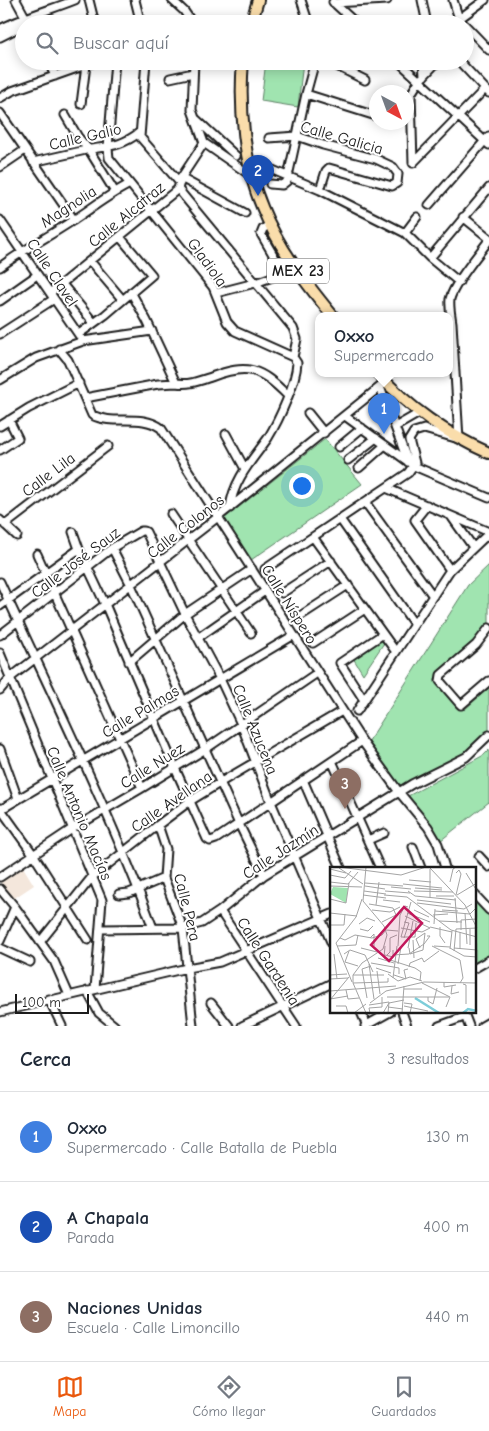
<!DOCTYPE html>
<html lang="es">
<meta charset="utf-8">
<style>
:root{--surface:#fff;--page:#f2f2f3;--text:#1f2937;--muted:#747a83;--line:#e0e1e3;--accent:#ea580c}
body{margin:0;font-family:"Comic Neue",sans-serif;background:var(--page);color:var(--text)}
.compass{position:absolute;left:369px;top:85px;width:45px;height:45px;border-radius:50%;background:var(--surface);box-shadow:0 2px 12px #0003;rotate:139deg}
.scale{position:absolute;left:15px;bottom:12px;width:74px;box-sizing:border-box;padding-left:5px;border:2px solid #1c1c1c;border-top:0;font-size:14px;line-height:18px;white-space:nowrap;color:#1c1c1c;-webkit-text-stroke:4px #fff;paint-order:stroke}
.you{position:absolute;left:301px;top:485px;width:18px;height:18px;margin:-12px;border:4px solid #fff;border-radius:50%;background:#1a73e8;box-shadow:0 0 0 8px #1a73e833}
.badge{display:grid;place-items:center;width:32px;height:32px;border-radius:50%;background:var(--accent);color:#fff;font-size:16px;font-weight:700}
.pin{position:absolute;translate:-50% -41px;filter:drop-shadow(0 1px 2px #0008)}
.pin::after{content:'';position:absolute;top:26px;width:18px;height:15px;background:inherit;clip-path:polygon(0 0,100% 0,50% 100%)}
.popup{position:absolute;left:315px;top:312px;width:138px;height:65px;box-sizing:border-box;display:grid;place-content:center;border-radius:10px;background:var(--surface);filter:drop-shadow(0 1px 4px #0005);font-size:16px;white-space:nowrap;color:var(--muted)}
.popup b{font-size:19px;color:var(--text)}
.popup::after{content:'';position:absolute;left:50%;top:100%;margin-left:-10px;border:10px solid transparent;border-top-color:var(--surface)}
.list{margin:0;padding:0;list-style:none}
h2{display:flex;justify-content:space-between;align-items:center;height:65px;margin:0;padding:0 20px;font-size:21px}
h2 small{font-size:16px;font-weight:400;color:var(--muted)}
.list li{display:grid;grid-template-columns:32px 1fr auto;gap:15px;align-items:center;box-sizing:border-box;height:90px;padding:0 20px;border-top:1px solid var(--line)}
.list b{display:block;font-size:19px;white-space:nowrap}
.list p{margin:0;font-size:16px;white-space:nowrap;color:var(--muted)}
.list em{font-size:16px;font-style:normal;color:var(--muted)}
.icon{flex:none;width:28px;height:28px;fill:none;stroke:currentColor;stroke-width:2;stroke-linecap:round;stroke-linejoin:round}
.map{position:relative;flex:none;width:489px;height:1026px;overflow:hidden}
.search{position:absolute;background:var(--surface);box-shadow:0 2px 12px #0003;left:15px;right:15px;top:15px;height:55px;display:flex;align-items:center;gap:12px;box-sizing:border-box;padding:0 18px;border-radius:28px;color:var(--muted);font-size:19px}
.sheet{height:335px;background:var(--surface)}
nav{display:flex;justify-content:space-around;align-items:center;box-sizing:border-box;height:70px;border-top:1px solid var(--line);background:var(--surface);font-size:14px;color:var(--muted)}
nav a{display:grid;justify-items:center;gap:2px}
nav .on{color:var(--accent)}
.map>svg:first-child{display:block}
</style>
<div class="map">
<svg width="489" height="1026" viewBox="0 0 489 1026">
<rect width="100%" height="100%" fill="#fff"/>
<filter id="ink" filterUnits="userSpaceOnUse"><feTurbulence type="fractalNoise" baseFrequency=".02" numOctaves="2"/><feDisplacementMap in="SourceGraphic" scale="10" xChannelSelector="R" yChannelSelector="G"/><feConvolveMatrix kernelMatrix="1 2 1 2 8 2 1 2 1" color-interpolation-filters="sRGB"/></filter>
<g filter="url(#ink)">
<!-- built -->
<path fill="#f4e7dc" d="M23,867L34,885L13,899L0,882Z"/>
<!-- green -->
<path fill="#a0e4b0" stroke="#5e8066" d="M266,61H303L298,107L261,101Z
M325,439L362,484L251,560L224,519Z
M489,565V628L440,677V682L464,710L489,688V735L478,747L402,790L367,744L468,585Z
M380,638L384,643L363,674L353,658Z
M489,750V802L440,841L408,796L484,755Z
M475,902L489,917V955L475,963Z"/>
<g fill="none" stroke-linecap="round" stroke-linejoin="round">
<!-- minor-tunnel -->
<path stroke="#ddd" stroke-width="7" stroke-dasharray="7 3.5" stroke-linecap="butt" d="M236,156L261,165"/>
<defs>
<path id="minor" d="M16,0L29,24
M89,0L95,24
M135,0L141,24
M172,0L184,11L193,24
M301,0L309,24
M422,0L427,24
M453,0L459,19L462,22
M333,2L357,24
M334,3L387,0
M452,24L485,0
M465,25L489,50
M0,29C24,17 50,10 75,0
M0,37L24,25
M48,61L55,76
M115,61L108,148L109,158L213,287L227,322L235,331L293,357L297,363C296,383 279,420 268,438C253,459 233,480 230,508
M146,61L140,137L180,183
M194,61L192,110L204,143L253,177
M327,61L365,80
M398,61L489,145
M423,61L424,76
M459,61L489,93
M170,78L193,73
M306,94L376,116
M0,98L12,91L97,61
M81,104L86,65
M0,113L74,220
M65,115L78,137L89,150L115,192
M196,119L236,156
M269,138L297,136L323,145L376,159L393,167L398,174L397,183L392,186L329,168L326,171L320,190
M33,162C51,158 68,154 86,150C108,146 121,147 140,132
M413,163L411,94L419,81L438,61
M413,163L485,89
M261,165L320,190L405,233L430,258L459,282
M0,167L25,150
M181,178L245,213
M270,184L282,185L287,181L306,94L315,61
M178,189L293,328L297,339L293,357
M429,205L489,136
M463,217L489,238
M0,220L83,341
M405,233L417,217
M430,258L489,188
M90,261L122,299
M0,267C23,250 48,237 72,221C91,209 109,194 130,184
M62,284L94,323
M131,292L147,321L176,383C189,385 199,381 211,377C248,363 260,368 288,396
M50,293L178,189L181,178L204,143
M216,293L255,283L281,274L282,270L261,234L263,229L270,224
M0,301L37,275
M0,334L54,299
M79,334L105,315L152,275L120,237
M59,349L68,360L92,415C114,426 141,413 161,428L362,741L399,792L428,827L438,844L445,868
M0,380L36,358L83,341L152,331
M380,387L408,462
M85,398L158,384L176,383
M308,413L324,433
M345,416L414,466L489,498
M0,426L29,408L79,383
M395,427L421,412
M226,434L245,469
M339,447L362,428
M0,450L18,438L9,420
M348,460L376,438
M359,468L385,445
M386,488L489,532
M365,502L433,596
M427,505L415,520L450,570
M171,514L251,633
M451,516L473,547
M340,519L414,624
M0,520L17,536
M5,525L108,446
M73,532L79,549L105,604L175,768L207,839L210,841L216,839L362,741
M313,537L396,652
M112,548L131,585L239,824L264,875
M37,554L142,788
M265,569L408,473L415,463L409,440L414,432L424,429L459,439L452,323C451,315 449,307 450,299C454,283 479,254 489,240
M0,582C53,697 109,810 153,928
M282,593L331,561
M0,606L79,549
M297,618L348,585
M489,628L476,645L441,675L440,681L459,703L461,705L489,681
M0,635L112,548L141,531H144L146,532L185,614L220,679L241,724L271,802L332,944
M199,637L265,591
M313,643L365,609
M0,653L102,900L95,989
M129,662L185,614L252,569
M0,690L10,678L218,517L386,382
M364,700L340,663L383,634
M357,711L450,570L489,533
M0,749L18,799
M332,761L380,868
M303,780L341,868
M0,808L33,854L88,940
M0,810L294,635
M158,825L166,849L164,878L183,928L193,1026
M368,840L384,833
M413,847L421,868
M479,856L489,867
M0,877L72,829L142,788L207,748L317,673
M0,889L15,907L54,961L69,995
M119,894L129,893L164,878
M475,895L489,910
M220,911L296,1026
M100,929L183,928L202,923L220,911L264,875L412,784L466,757L489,735
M0,941L15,907
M40,942L92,877L158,825L190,801L221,782L342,711
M0,948L30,962
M475,968L489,960
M87,991L99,1013L115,1026
M49,999L62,1026
M211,1003L229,1026
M0,1012L187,968L220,962L332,914
M361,1012L367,1026
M402,1012L407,1026
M464,1013L469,1026
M242,1026L332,983
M365,1026L390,1012
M439,1026L464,1017
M482,1026L489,1022"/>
<path id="highway" d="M251,24L258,0
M243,61C239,106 244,165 262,207C278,247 305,282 332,315
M378,373C407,407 448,435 489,453"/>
</defs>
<!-- minor casing -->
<use href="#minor" stroke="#1c1c1c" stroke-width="11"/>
<!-- highway casing -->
<use href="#highway" stroke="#1c1c1c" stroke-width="14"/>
<!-- minor -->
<use href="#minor" stroke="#fff" stroke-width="7"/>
<!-- highway -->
<use href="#highway" stroke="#faddab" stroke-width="10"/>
</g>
</g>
<g text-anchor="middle" stroke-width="4" stroke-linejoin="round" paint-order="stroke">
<!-- shield labels -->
<rect fill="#fff" stroke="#606060" stroke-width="1" x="267" y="258.5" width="62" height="25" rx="4"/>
<g font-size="15" font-weight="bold" fill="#1c1c1c">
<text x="298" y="276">MEX 23</text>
</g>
<!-- street labels -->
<g font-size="16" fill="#1c1c1c" stroke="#fff">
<text transform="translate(85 136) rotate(-13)" y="6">Calle Galio</text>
<text transform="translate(342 137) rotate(16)" y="6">Calle Galicia</text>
<text transform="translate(68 206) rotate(-33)" y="6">Magnolia</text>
<text transform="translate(126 214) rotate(-39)" y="6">Calle Alcatraz</text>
<text transform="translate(208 262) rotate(54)" y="6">Gladiola</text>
<text transform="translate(53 272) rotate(56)" y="6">Calle Clavel</text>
<text transform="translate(48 474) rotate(-37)" y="6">Calle Lila</text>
<text transform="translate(185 526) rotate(-38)" y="6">Calle Colonos</text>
<text transform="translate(75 562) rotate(-37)" y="6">Calle José Sauz</text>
<text transform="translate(290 604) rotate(58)" y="6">Calle Níspero</text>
<text transform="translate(140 711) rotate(-31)" y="6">Calle Palmas</text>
<text transform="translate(256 729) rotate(68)" y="6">Calle Azucena</text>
<text transform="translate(152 765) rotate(-32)" y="6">Calle Nuez</text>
<text transform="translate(171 801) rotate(-35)" y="6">Calle Avellana</text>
<text transform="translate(80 813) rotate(67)" y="6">Calle Antonio Macías</text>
<text transform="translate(280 851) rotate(-33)" y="6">Calle Jazmín</text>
<text transform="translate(188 907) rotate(76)" y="6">Calle Pera</text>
<text transform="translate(269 961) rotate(57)" y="6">Calle Gardenia</text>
</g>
</g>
<!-- overview -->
<g transform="translate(330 867)">
<rect width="146" height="146" fill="#fff"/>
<path d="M3,20L18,21L16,36L0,27Z" fill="#a0e4b0"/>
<path fill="none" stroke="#7dcdd9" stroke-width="2.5" d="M85,131L109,146M133,146L138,142L147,144"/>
<path fill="none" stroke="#a4a4a4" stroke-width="1" d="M9,0L71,8L96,0M36,0L33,34L54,59L57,68L53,82L32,96L23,108V116L36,146M9,1L33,17M100,1L135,38L147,61M0,2L16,6M136,6L147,24M0,8L15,11L21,4M79,13L101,15M0,15L18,17L28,5M120,15L123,2L126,0M35,16L73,19M73,17L112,21M0,19L32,20M35,19L55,22M61,20L81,22M85,21L112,23M34,24L56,27M55,24L80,26M78,24L85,29L126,33M84,24L123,25M33,28L56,31M54,28L77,30L121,63L147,70M126,28L131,7L129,3L126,6M127,28L147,16M106,29H124M100,30V2M125,31L127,56M0,32L16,36L19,16M53,33L70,35M87,33L121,37M81,35L71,70H85L86,56M87,36L134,42L142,37M39,37L63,41L66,48L52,55M46,38L49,15M42,43L60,45L70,40M84,43L99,50M112,43L128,44M105,44L140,47L147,40M0,46L27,49M77,46L100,55M135,46L137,77M103,48L118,47M75,49L100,61M109,54L132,55M29,57L37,51L45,54M104,57L105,42M0,58H14L15,47M100,60L122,65M110,60V69L115,76M71,61L92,65L100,61M30,62L38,64L43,59M140,62V78M131,63V53L147,52M10,71L15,73L25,68L42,71L52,68L56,63L68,64M40,71L44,67V79M74,71L79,56L74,55M83,73L84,91M7,79L26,78L28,68M55,79L54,91L85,101L91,105L90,114M68,79L70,48L75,39L78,40M102,79L130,93L133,111L130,116M104,79L120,80M31,81L47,85M78,81L83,54M79,81L80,87L93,83L95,66M90,81L86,72L95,66M120,81L134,89L147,90M124,81L147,83M146,81V65M120,82L122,64M130,82V65M19,84L15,95L28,99M124,84L126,62L147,61M4,87L7,112M14,87L20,83L35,88L43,105M55,88L63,90V83M57,88L60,85V71L67,68M63,88L79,87L94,77L100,69H97M48,91L64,96M41,96L69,101V107M39,97L44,132M68,97L71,80M79,100L80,96L92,91L94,95L109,84M46,101L61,106M47,104L50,127M58,107L68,114L80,110L92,114M0,108L17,107M23,108H54M33,108L37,131M33,108L32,102L41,99M64,108L76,112L74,103L78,102M63,111L67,79M0,112L18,111M22,115L6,76L26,50L32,32M114,115V120L126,118M23,116L58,115V111M92,116L120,130L116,140M133,117L136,118V137M122,119L121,127L129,125M26,122L66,119M74,122H92M16,123L18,132L29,131M0,124L25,122M57,130H119M98,130V134L103,137L107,121M0,132L18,129M0,133L19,110M40,136L56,124L94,115L147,116M74,136L82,137L80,146M39,138L59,135L58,146M6,139H16L18,146M74,139L98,144M58,140L73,142M24,146L36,137M40,146L39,141L52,140V130M53,146L59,136L74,133M72,146L74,119"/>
<path fill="#c2185b" fill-opacity="0.15" stroke="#c2185b" stroke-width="2.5" d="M74,40L92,56L59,94L41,78Z"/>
<rect width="146" height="146" fill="none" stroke="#1c1c1c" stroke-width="2.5"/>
</g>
</svg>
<svg class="compass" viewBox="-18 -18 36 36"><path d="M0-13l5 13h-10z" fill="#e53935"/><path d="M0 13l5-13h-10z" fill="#747a83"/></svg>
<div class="scale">100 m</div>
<div class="you"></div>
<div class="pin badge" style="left:384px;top:434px;background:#3f7fe0">1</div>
<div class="popup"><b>Oxxo</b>Supermercado</div>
<div class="pin badge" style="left:258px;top:196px;background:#1a4fb4">2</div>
<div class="pin badge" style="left:345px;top:809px;background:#8d6e63">3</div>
<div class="search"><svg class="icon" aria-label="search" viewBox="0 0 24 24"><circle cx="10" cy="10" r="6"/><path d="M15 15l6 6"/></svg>Buscar aquí</div>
</div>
<section class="sheet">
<h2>Cerca<small>3 resultados</small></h2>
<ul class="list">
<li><span class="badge" style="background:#3f7fe0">1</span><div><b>Oxxo</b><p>Supermercado · Calle Batalla de Puebla</p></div><em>130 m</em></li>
<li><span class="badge" style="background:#1a4fb4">2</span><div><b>A Chapala</b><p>Parada</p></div><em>400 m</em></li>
<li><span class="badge" style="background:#8d6e63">3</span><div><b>Naciones Unidas</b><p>Escuela · Calle Limoncillo</p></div><em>440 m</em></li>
</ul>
</section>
<nav>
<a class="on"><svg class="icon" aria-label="map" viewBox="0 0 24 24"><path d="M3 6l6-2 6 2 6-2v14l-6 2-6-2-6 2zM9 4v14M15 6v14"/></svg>Mapa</a>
<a><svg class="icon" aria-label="directions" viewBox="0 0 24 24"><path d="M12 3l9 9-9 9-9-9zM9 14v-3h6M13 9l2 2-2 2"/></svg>Cómo llegar</a>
<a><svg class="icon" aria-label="saved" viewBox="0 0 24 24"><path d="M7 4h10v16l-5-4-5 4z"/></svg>Guardados</a>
</nav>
